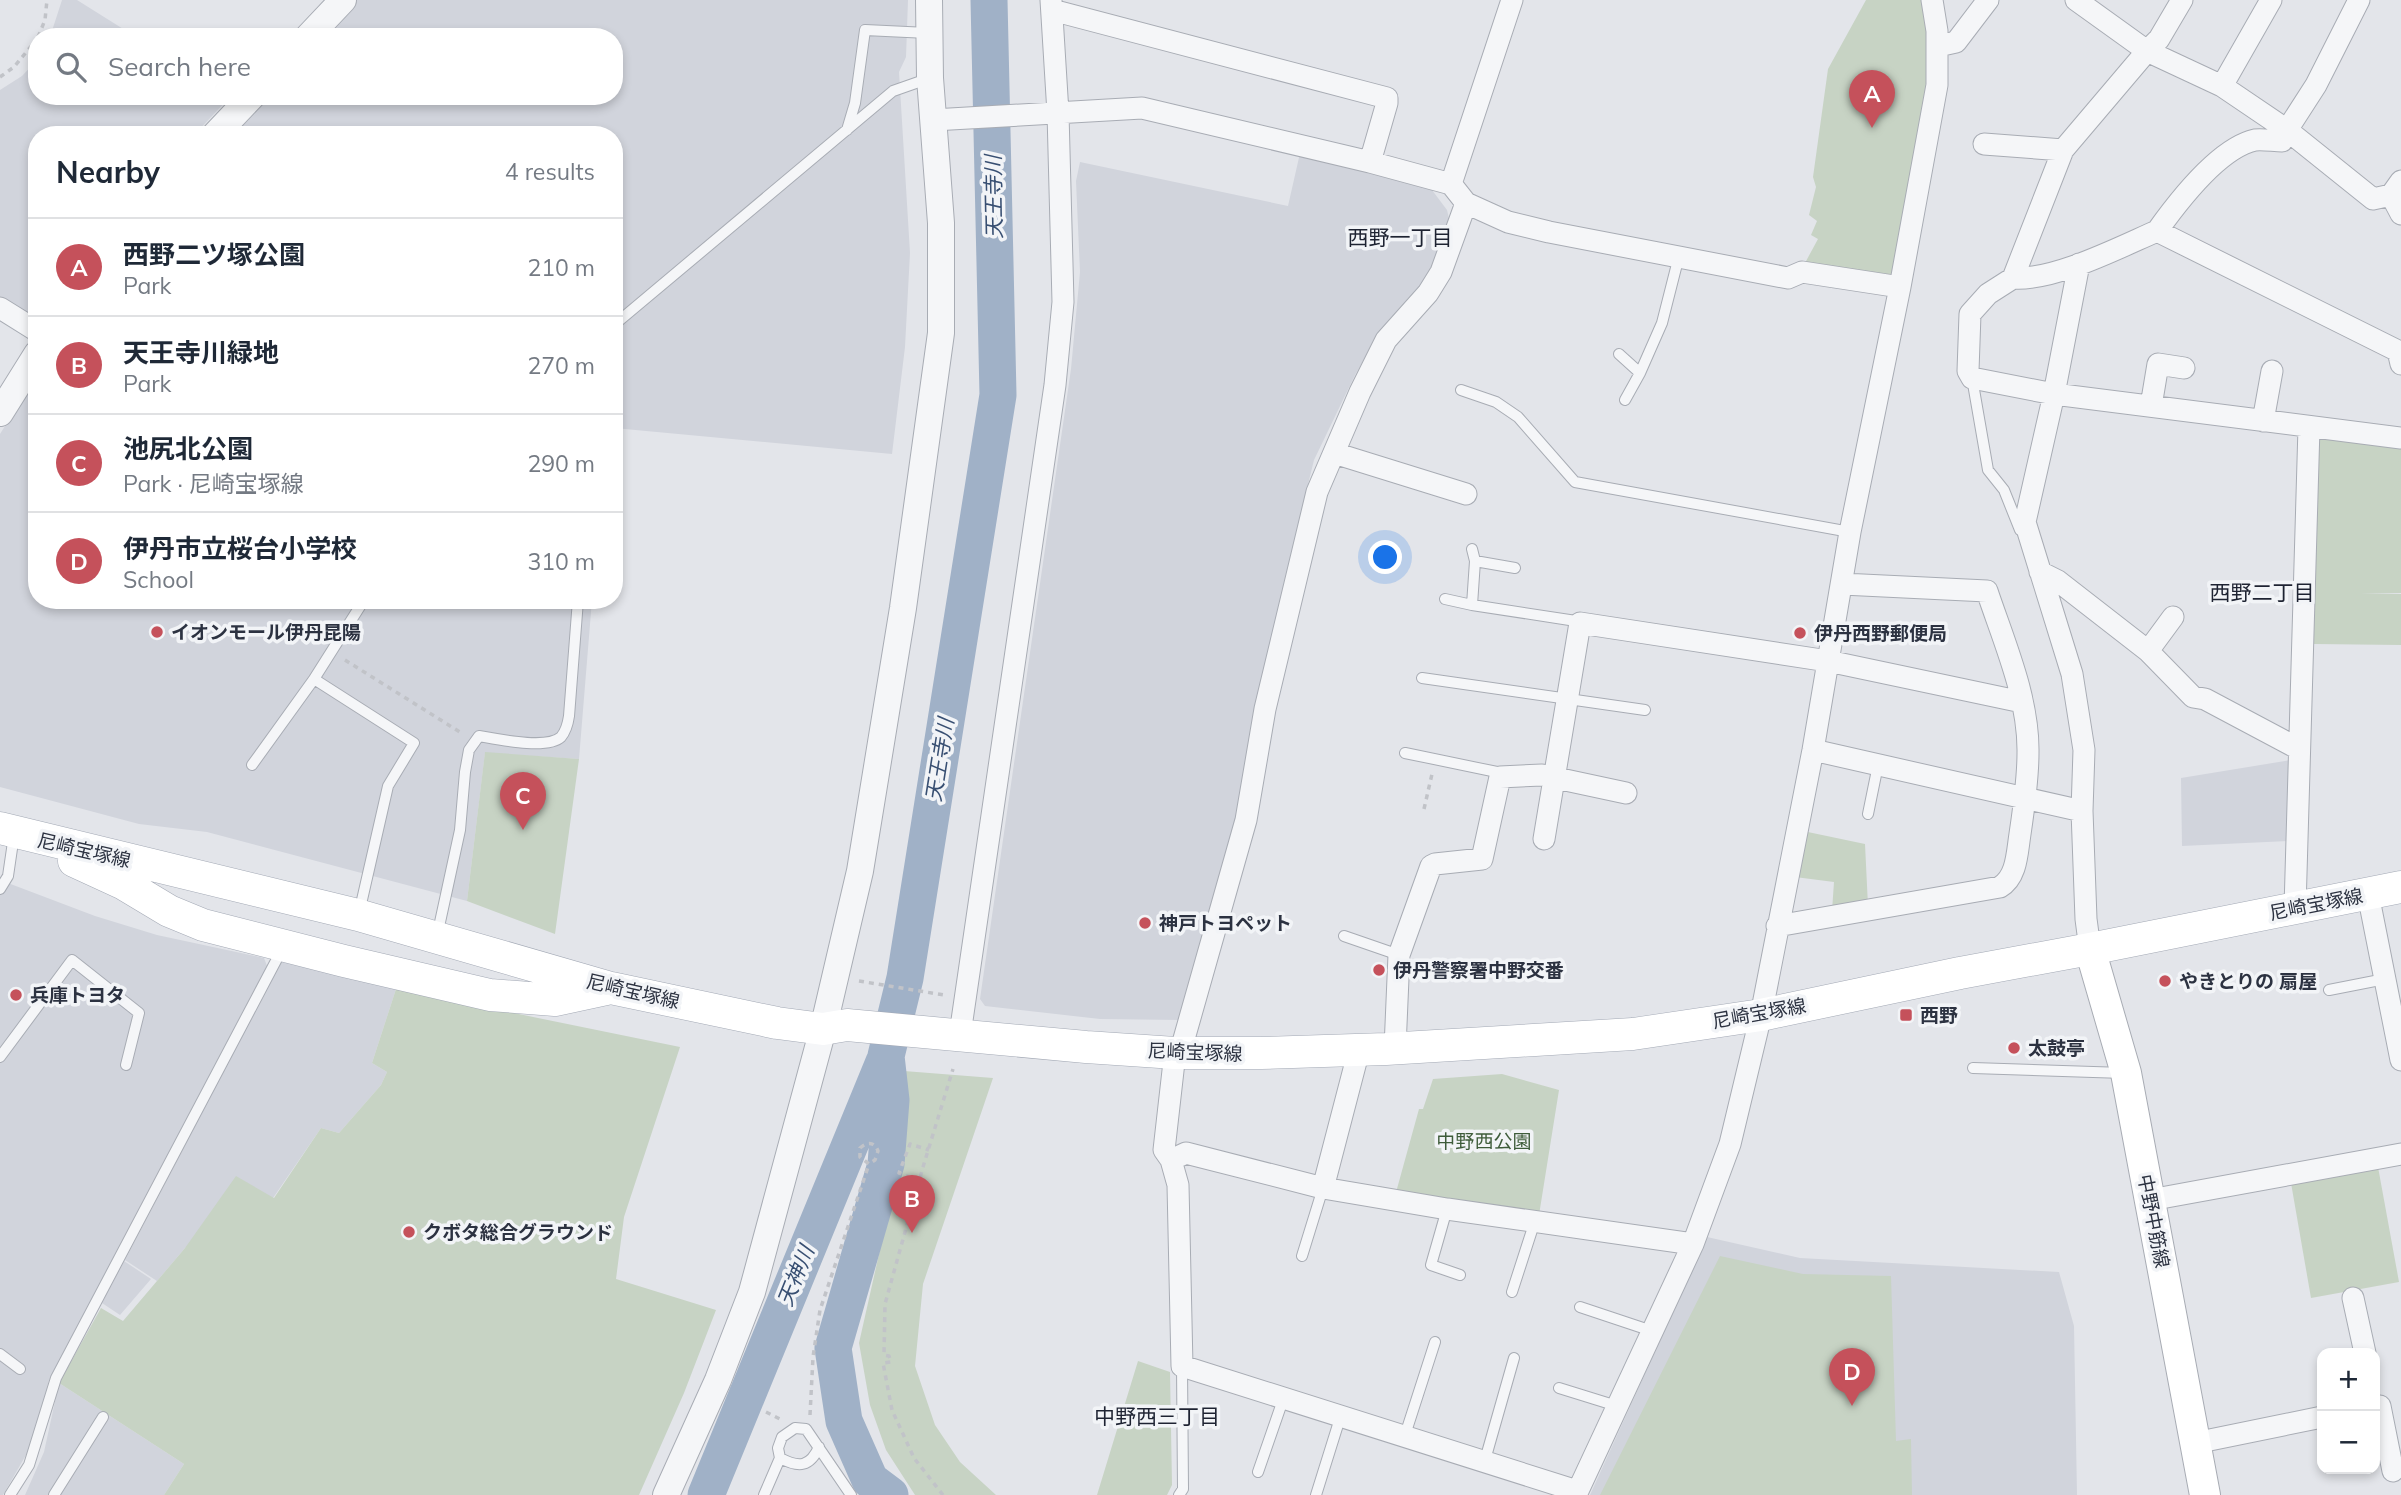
<!DOCTYPE html>
<meta charset="utf-8">
<style>
:root{--surface:#fff;--page:#f2f2f3;--text:#1f2937;--muted:#747a83;--line:#e0e1e3;--accent:#c5515b}
body{margin:0;font-family:Mulish,"Noto Sans JP",sans-serif;background:var(--page);color:var(--text)}
.controls{position:absolute;right:21px;bottom:21px;display:grid;overflow:hidden;border-radius:14px;box-shadow:0 4px 10px #0003}
.controls button{width:63px;height:63px;display:grid;place-items:center;padding:0;border:0;border-bottom:2px solid var(--line);background:var(--surface);color:var(--text);font:35px sans-serif}
.you{position:absolute;left:1386px;top:558px;width:24px;height:24px;margin:-18px;border:5px solid #fff;border-radius:50%;background:#1a73e8;box-shadow:0 0 0 10px #1a73e833}
.badge{display:grid;place-items:center;width:46px;height:46px;border-radius:50%;background:var(--accent);color:#fff;font-size:23px;font-weight:700}
.pin{position:absolute;translate:-50% -58px;filter:drop-shadow(0 2px 4px #0008)}
.pin::after{content:'';position:absolute;top:37px;width:24px;height:21px;background:inherit;clip-path:polygon(0 0,100% 0,50% 100%)}
.list{margin:0;padding:0;list-style:none}
h2{display:flex;justify-content:space-between;align-items:center;height:91px;margin:0;padding:0 28px;font-size:30px}
h2 small{font-size:23px;font-weight:400;color:var(--muted)}
.list li{display:grid;grid-template-columns:46px 1fr auto;gap:21px;align-items:center;box-sizing:border-box;height:98px;padding:0 28px;border-top:2px solid var(--line)}
.list b{display:block;font-size:26px;white-space:nowrap}
.list p{margin:0;font-size:23px;white-space:nowrap;color:var(--muted)}
.list em{font-size:23px;font-style:normal;color:var(--muted)}
.icon{flex:none;width:38px;height:38px;fill:none;stroke:currentColor;stroke-width:2;stroke-linecap:round;stroke-linejoin:round}
.map{position:relative;flex:none;width:2401px;height:1495px;overflow:hidden}
.search{position:absolute;background:var(--surface);box-shadow:0 4px 10px #0003;left:28px;top:28px;width:595px;height:77px;display:flex;align-items:center;gap:18px;box-sizing:border-box;padding:0 24px;border-radius:28px;color:var(--muted);font-size:26px}
.panel{position:absolute;background:var(--surface);box-shadow:0 4px 10px #0003;left:28px;top:126px;width:595px;height:483px;border-radius:28px}
.map>svg:first-child{display:block}
</style>
<div class="map">
<svg width="2401" height="1495" viewBox="0 0 2401 1495">
<rect width="100%" height="100%" fill="#e3e5ea"/>
<!-- built -->
<path fill="#d1d4dc" d="M62,0H77L136,37H50Z
M353,0H908L906,57L899,72L910,253L905,347L892,454L614,428V135H230L267,96H614V37H324Z
M37,60V96H231L194,135H37V325L0,297V90L22,76Z
M1300,153L1429,186L1447,210L1450,223L1429,281L1375,340L1355,375L1314,460L1284,582L1240,822L1181,1020L1100,1019L985,1006L980,999L1071,369L1080,272L1076,181L1080,162L1288,206Z
M37,375V600H592L579,759L485,753L467,901L207,832L139,824L0,787V434Z
M2291,760L2289,841L2182,846L2181,778Z
M0,880L95,916L157,935L264,958L267,966L49,1380L34,1441L3,1495H0Z
M282,959L396,989L372,1063L387,1072L381,1085L339,1133L321,1128L273,1198L185,1248L157,1281L125,1260Z
M1707,1237L1800,1258L2059,1272L2074,1326L2077,1495H1590Z
M124,1261L151,1279L120,1315L102,1303Z
M59,1383L184,1464L164,1495H25L44,1452Z"/>
<!-- green -->
<path fill="#c7d3c4" d="M1866,0H1924L1934,60L1895,276L1805,263L1818,239L1811,235L1817,221L1809,215L1816,187L1813,177L1828,69Z
M2315,437L2401,447V593H2361L2401,594V645L2314,644Z
M485,752L579,759L555,934L467,901Z
M1803,831L1865,844L1868,906L1832,911L1834,882L1795,877Z
M396,989L680,1047L624,1217L616,1279L716,1310L684,1393L639,1495H164L184,1464L59,1383L101,1308L123,1321L185,1248L236,1176L274,1198L321,1128L339,1133L381,1085L387,1072L372,1063Z
M904,1071L993,1078L923,1284L915,1366L935,1425L960,1462L996,1495H915L886,1450L870,1405L859,1343L895,1183Z
M1502,1074L1559,1090L1539,1215L1395,1196L1419,1109H1423L1433,1079Z
M2378,1167L2399,1282L2311,1298L2291,1183Z
M1720,1256L1803,1274L1891,1276L1896,1441L1911,1439L1912,1495H1600Z
M1138,1361L1170,1372L1172,1485L1167,1495H1097Z"/>
<g fill="none" stroke-linecap="round" stroke-linejoin="round">
<!-- river -->
<path stroke="#a0b1c7" stroke-width="37" d="M706,1495L884,1062
M890,1495L870,1480L844,1421L833,1348L886,1164L891,1100L886,1056L905,978L998,395L989,0"/>
<defs>
<path id="service" d="M847,130L855,103L865,30L928,33
M614,325L893,91L930,78
M1619,354L1640,373
M1972,378L1988,470L2004,490L2020,530
M1461,390L1496,402L1518,417L1575,482L1850,532
M1625,400L1640,373L1662,323L1679,256
M1475,561L1515,568
M1445,599L1472,605L1576,621L1580,623
M1472,605L1475,561L1472,549
M1422,678L1645,710
M314,679L414,743L388,786L359,913
M1405,753L1497,772L1500,777
M252,765L314,679L364,600
M1868,814L1878,765
M0,889L8,876L14,835
M437,936L460,830L465,772L469,750L479,736C497,739 547,750 561,737C566,731 568,723 569,716L578,600
M1344,936L1399,955
M2329,990L2385,979
M0,1057L72,960L139,1013L126,1065
M1973,1068L2124,1073
M1447,1209L1431,1265L1460,1275
M1302,1256L1323,1188
M1512,1292L1535,1221
M1580,1307L1652,1331
M0,1354L20,1369
M1559,1388L1617,1406
M1405,1435L1435,1342
M780,1458C799,1468 810,1467 819,1447
M1485,1460L1514,1358
M1258,1472L1284,1397
M10,1495L29,1465L56,1378L279,955L281,947
M54,1495L103,1417
M764,1495L780,1458L778,1448L782,1437L795,1428L806,1429L851,1495
M1179,1495L1183,1489L1182,1366
M1316,1495L1341,1415"/>
<path id="minor" d="M2076,0L2147,51L2063,150L2013,278L1988,294L1970,314L1968,371L1972,378L2054,394L2401,438
M2182,0L2159,39L2147,51L2222,86
M2271,0L2222,86L2287,130L2316,85L2359,0
M1052,10L1387,98V103L1370,162
M1938,46L1956,42L1988,0
M933,120L1142,108L1370,162L1451,184L1466,203
M1984,144L2063,150
M2401,181L2391,195L2401,214
M1451,184L1512,0
M2157,231C2177,203 2219,148 2255,140C2263,139 2274,141 2282,141L2287,130L2373,199L2391,195
M2079,264L2054,394L2025,522L2072,674L2084,750L2082,811L2086,919L2090,949
M2013,278C2054,281 2118,248 2157,231L2398,351L2401,364
M0,308L37,331
M2151,406L2158,364L2184,368
M2263,421L2272,371
M1334,453L1466,494
M2040,572L2058,581L2148,651L2193,697L2205,699L2299,749
M2148,651L2173,617
M1813,750L2082,811
M1544,839L1580,623L1828,661L2022,702
M2368,894L2401,1060
M2295,908L2309,427
M1777,926L2000,887C2017,877 2017,853 2020,834C2024,807 2028,780 2028,753C2029,698 2004,642 1987,591L1842,584
M960,1034L1055,385L1063,302L1058,113L1051,0
M1395,1048L1399,955L1431,866L1435,864L1482,859L1500,777L1542,775L1626,793
M1175,1053L1164,1150L1171,1160L1178,1185L1182,1366L1577,1491
M1180,1053L1246,820L1265,709L1317,492L1360,392L1386,340L1428,293L1441,272L1466,203L1508,222L1549,232L1788,278L1802,272L1900,287
M1171,1160L1186,1153L1323,1188L1447,1209L1693,1244
M1323,1188L1359,1050
M2150,1200L2401,1154
M2353,1298L2365,1353
M2380,1406L2393,1471
M2195,1443L2322,1417
M1576,1495L1693,1244L1730,1144L1761,1015L1813,750L1850,532L1900,287L1937,85V31L1932,0"/>
<path id="tertiary" d="M308,37L343,0
M215,135L252,96
M0,413L37,354
M666,1495L718,1380L752,1292L823,1029L860,871L903,608L941,333V223L930,78L929,0"/>
<path id="secondary" d="M2090,949L2126,1073L2205,1495"/>
<path id="primary" d="M0,828L358,915L611,988L777,1023L823,1029L847,1025L1086,1047L1175,1053H1261L1386,1049L1633,1034L1761,1015L1960,973L2090,949L2401,887
M74,861L124,884L169,911L203,925L344,961L490,995L555,1000L606,989"/>
</defs>
<!-- service casing -->
<use href="#service" stroke="#a8acb4" stroke-width="12"/>
<!-- minor casing -->
<use href="#minor" stroke="#a8acb4" stroke-width="23"/>
<!-- tertiary casing -->
<use href="#tertiary" stroke="#a8acb4" stroke-width="28"/>
<!-- secondary casing -->
<use href="#secondary" stroke="#a8acb4" stroke-width="32"/>
<!-- primary casing -->
<use href="#primary" stroke="#a3a9b5" stroke-width="33"/>
<!-- path -->
<path stroke="#c1c3c8" stroke-width="3.5" stroke-dasharray="5 5" stroke-linecap="butt" d="M38,37L45,20L47,0
M0,77L14,67L37,39
M345,660L463,734
M1424,809L1432,774
M859,981L944,995
M920,1181L899,1173L910,1144L929,1150
M766,1412L780,1419
M810,1415L813,1357L820,1310L869,1164L860,1157V1148C867,1142 874,1141 878,1151L875,1160L869,1164
M943,1495L914,1458L892,1410L883,1363L891,1362L889,1356L884,1355L885,1304L923,1167L953,1069"/>
<!-- service -->
<use href="#service" stroke="#f5f6f8" stroke-width="10"/>
<!-- minor -->
<use href="#minor" stroke="#f5f6f8" stroke-width="21"/>
<!-- tertiary -->
<use href="#tertiary" stroke="#f5f6f8" stroke-width="26"/>
<!-- secondary -->
<use href="#secondary" stroke="#fff" stroke-width="30"/>
<!-- primary -->
<use href="#primary" stroke="#fff" stroke-width="32"/>
</g>
<!-- markers -->
<g fill="#c5515b" stroke="#f2f4f7" stroke-width="2.5">
<circle cx="157" cy="632" r="7"/>
<circle cx="1800" cy="633" r="7"/>
<circle cx="1145" cy="923" r="7"/>
<circle cx="1379" cy="970" r="7"/>
<circle cx="2165" cy="981" r="7"/>
<circle cx="16" cy="995" r="7"/>
<rect x="1899" y="1008" width="14" height="14" rx="3.5"/>
<circle cx="2014" cy="1048" r="7"/>
<circle cx="409" cy="1232" r="7"/>
</g>
<g text-anchor="middle" stroke-width="7" stroke-linejoin="round" paint-order="stroke">
<!-- poi labels -->
<g font-size="19" font-weight="bold" fill="#2c3241" stroke="#f2f4f7" text-anchor="start">
<text x="171" y="639">イオンモール伊丹昆陽</text>
<text x="1814" y="640">伊丹西野郵便局</text>
<text x="1159" y="930">神戸トヨペット</text>
<text x="1393" y="977">伊丹警察署中野交番</text>
<text x="2179" y="988">やきとりの 扇屋</text>
<text x="30" y="1002">兵庫トヨタ</text>
<text x="1920" y="1022">西野</text>
<text x="2028" y="1055">太鼓亭</text>
<text x="423" y="1239">クボタ総合グラウンド</text>
</g>
<!-- street labels -->
<g font-size="19" fill="#2c3241" stroke="#f2f4f7">
<text transform="translate(84 850) rotate(13)" y="7">尼崎宝塚線</text>
<text transform="translate(2316 904) rotate(-11)" y="7">尼崎宝塚線</text>
<text transform="translate(633 991) rotate(13)" y="7">尼崎宝塚線</text>
<text transform="translate(1759 1013) rotate(-10)" y="7">尼崎宝塚線</text>
<text transform="translate(1195 1052) rotate(2)" y="7">尼崎宝塚線</text>
<text transform="translate(2154 1221) rotate(79)" y="7">中野中筋線</text>
</g>
<!-- park labels -->
<g font-size="19" fill="#3e5c3a" stroke="#f2f4f7">
<text x="1484" y="1148">中野西公園</text>
</g>
<!-- water labels -->
<g font-size="21" font-style="italic" fill="#384f72" stroke="#f2f4f7">
<text transform="translate(994 197) rotate(-91)" y="7">天王寺川</text>
<text transform="translate(940 760) rotate(-81)" y="7">天王寺川</text>
<text transform="translate(796 1276) rotate(-68)" y="7">天神川</text>
</g>
<!-- neighbourhood labels -->
<g font-size="21" fill="#1e2332" stroke="#f2f4f7">
<text x="1400" y="245">西野一丁目</text>
<text x="2262" y="600">西野二丁目</text>
<text x="1157" y="1424">中野西三丁目</text>
</g>
</g>
</svg>
<div class="controls">
<button>+</button>
<button>−</button>
</div>
<div class="you"></div>
<div class="pin badge" style="left:1872px;top:128px">A</div>
<div class="pin badge" style="left:912px;top:1233px">B</div>
<div class="pin badge" style="left:523px;top:830px">C</div>
<div class="pin badge" style="left:1852px;top:1406px">D</div>
<div class="search"><svg class="icon" aria-label="search" viewBox="0 0 24 24"><circle cx="10" cy="10" r="6"/><path d="M15 15l6 6"/></svg>Search here</div>
<section class="panel">
<h2>Nearby<small>4 results</small></h2>
<ul class="list">
<li><span class="badge">A</span><div><b>西野二ツ塚公園</b><p>Park</p></div><em>210 m</em></li>
<li><span class="badge">B</span><div><b>天王寺川緑地</b><p>Park</p></div><em>270 m</em></li>
<li><span class="badge">C</span><div><b>池尻北公園</b><p>Park · 尼崎宝塚線</p></div><em>290 m</em></li>
<li><span class="badge">D</span><div><b>伊丹市立桜台小学校</b><p>School</p></div><em>310 m</em></li>
</ul>
</section>
</div>
